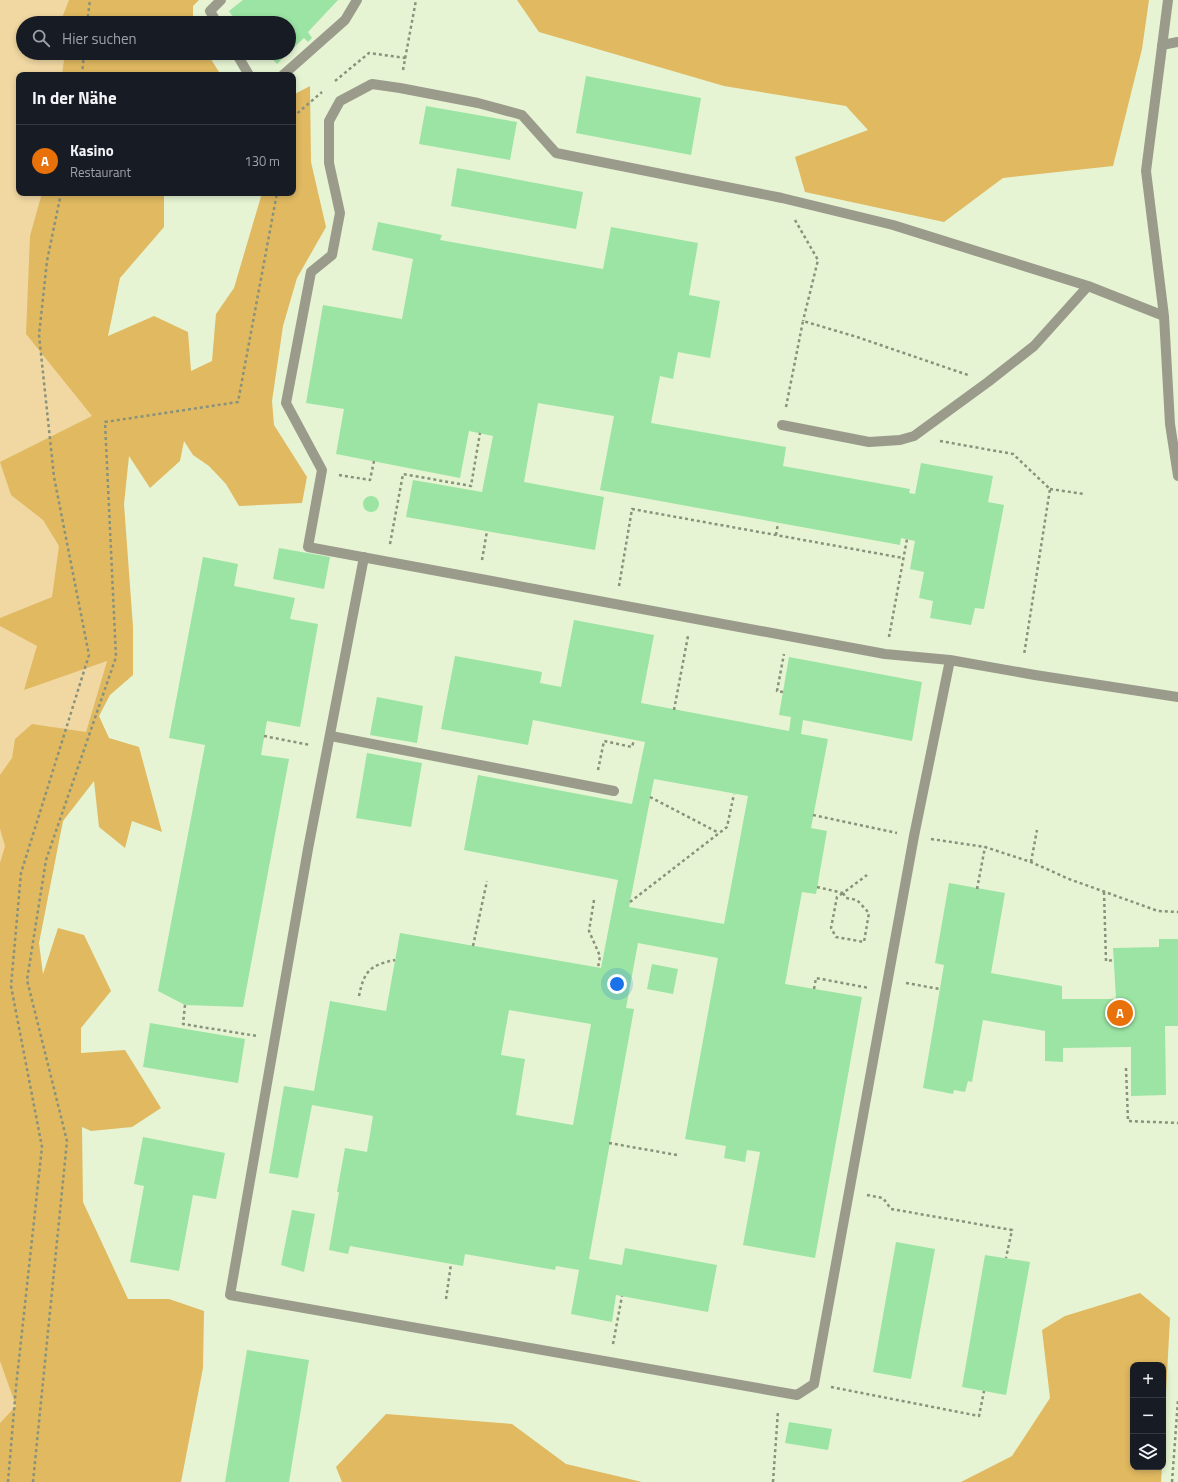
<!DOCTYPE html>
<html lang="de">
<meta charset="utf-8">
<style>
:root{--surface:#171b24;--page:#242831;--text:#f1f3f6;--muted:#9ea1a6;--line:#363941;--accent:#b45309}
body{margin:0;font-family:"Titillium Web",sans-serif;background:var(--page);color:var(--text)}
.controls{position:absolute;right:12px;bottom:12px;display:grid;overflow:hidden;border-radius:8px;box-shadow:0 2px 6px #0003}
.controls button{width:36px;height:36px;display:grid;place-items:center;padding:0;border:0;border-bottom:1px solid var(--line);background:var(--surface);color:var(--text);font:20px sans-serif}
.you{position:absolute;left:617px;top:984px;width:14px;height:14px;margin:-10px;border:3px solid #fff;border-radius:50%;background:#1a73e8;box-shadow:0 0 0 6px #1a73e833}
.badge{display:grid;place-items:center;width:26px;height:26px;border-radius:50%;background:var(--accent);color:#fff;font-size:13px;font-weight:700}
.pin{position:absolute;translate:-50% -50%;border:2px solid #fff;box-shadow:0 1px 4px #0006}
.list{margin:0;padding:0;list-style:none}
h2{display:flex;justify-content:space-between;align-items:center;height:52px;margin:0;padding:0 16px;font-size:17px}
h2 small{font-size:13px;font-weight:400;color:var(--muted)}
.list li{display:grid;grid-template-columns:26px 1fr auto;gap:12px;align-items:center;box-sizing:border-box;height:72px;padding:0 16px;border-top:1px solid var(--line)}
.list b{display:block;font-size:15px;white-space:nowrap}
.list p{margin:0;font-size:13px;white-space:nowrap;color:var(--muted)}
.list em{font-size:13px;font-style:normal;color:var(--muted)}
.icon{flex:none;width:22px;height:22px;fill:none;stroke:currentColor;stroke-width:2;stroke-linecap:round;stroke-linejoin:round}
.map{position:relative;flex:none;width:1178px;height:1482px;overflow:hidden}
.search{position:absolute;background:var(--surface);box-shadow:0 2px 6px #0003;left:16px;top:16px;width:280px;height:44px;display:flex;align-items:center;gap:10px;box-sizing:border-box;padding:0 14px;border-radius:22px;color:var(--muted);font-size:15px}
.panel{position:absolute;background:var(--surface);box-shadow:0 2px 6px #0003;left:16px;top:72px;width:280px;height:124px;border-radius:8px}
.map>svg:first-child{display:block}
</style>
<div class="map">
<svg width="1178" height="1482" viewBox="0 0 1178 1482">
<rect width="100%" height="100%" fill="#e6f4d3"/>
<!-- green -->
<path fill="#f1d8a3" d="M0,0H108L105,23H23V53H102L100,75H19V193H93L107,661L86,732L22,982L24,1482H0Z"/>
<!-- forest -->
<path fill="#e0b961" d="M69,0H199L193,6V23H60Z
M517,0H1149L1142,49L1113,166L1003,178L944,222L805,192L795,157L868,130L846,106L724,86L539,32Z
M63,53H207L221,75H62L64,60Z
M310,86L311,162L326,227L297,278L283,326L272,401L274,425L307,477L302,503L239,506L226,484L209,466L193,455L184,441L180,461L150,488L129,456L124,504L133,627V675L110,695L99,716L109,738L139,747L162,832L132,821L125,848L99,827L94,781L63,821L39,943L43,974L58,928L84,935L111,991L81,1028V1053L125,1050L161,1108L132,1127L91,1131L82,1127L83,1202L128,1299H169L204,1311L203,1368L181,1482H0V1423L16,1406L0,1361V863L5,846L0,829V775L12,758L15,739L32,724L86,732L107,661L24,690L37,646L0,626V618L52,597L59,546L43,520L11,495L0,462L92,416L26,334L30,236L42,193H164V227L120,278L108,336L154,316L188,332L191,371L212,361L216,314L234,288L262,193H293V95Z
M1140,1293L1170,1318L1163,1449V1365H1133V1467H1162L1161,1482H961L1012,1456L1050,1398L1042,1330L1065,1316Z
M386,1414L512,1424L566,1464L642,1482H342L336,1467Z"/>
<!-- building -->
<path fill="#9be4a3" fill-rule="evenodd" d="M243,0H338L308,32L312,38L308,42L304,38L289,52V23H237L229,11Z
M267,53H288L277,64Z
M586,76L701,98L691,155L576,133Z
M426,106L517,122L510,160L419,144Z
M457,168L583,192L576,229L451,206Z
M378,222L442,235L440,240L603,269L611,227L698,243L689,295L720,301L710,358L678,352L673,379L660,376L651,423L786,447L783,466L910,489L909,493L915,494L921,463L993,476L988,502L1004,505L984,609L975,608L971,625L930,618L933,601L919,598L924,572L910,569L915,541L901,538L900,545L600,490L614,416L538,403L524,482L604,497L595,550L406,517L413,480L482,492L493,436L469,431L460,478L336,454L344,409L306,403L323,305L402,319L413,259L372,250Z
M363 504a8 8 0 1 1 16 0a8 8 0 1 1-16 0Z
M279,548L330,557L324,589L273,579Z
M203,557L238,564L234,586L295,598L290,619L318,624L300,727L267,721L261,755L289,759L243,1007L185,1005L158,991L205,745L169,738Z
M574,620L654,635L641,703L789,731L791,717L779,715L789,657L922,682L912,741L803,720L801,734L828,739L811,828L827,831L816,894L802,892L785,984L862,997L815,1258L743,1245L760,1152L747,1150L745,1162L724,1158L726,1146L685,1139L718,958L638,943L626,1008L634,1009L589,1259L622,1265L625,1248L717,1265L708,1312L616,1295L612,1322L571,1314L579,1270L556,1266L555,1270L465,1254L463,1266L350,1246L348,1254L329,1250L339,1192H337L345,1148L367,1152L373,1116L312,1105L298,1178L269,1173L284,1086L314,1091L330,1001L386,1011L400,933L601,968L618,880L464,850L478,775L632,804L645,742L533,720L528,745L441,729L455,656L542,672L540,683L561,687ZM654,779L748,796L724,924L629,907ZM509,1010L591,1024L573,1125L516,1115L525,1059L501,1055Z
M377,697L423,706L417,743L370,735Z
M367,753L422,763L411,827L356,818Z
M949,883L1005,893L991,973L1062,986V999H1116L1113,948L1159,947V939H1178V1026H1165L1166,1095L1131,1096V1047L1063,1048V1062L1045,1061V1031L983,1020L972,1082L968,1081L965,1092L954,1090L953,1094L923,1088L944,965L935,963Z
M652,964L678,969L673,994L647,989Z
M150,1023L245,1039L238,1083L143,1067Z
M143,1137L225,1153L216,1199L193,1195L179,1271L130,1262L144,1186L134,1184Z
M292,1210L315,1214L304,1272L281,1265Z
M896,1242L935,1249L911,1379L873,1372Z
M985,1255L1030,1262L1006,1395L962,1387Z
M247,1350L309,1360L289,1482H225Z
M789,1422L832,1429L828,1450L785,1443Z"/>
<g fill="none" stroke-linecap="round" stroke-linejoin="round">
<!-- path -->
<path stroke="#89927b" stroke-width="2.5" stroke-dasharray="3 3" stroke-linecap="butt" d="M87,23L90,0
M403,70L416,0
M82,75L84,53
M335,81L369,53L406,58
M293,117L322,92
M795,220L818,260L803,321
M786,407L803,321L857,337L968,375
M940,441L1013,454L1050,489L1024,655
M339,475L370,480L374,461
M1050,489L1084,494
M776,535L778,523
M390,544L403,474L471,486L480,433
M482,560L487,531
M619,586L632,509L903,558
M889,637L907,539
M783,692L777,691L784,654
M674,710L688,636
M264,736L310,745
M598,770L604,741L632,747L634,740
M650,797L719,833
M813,815L897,833
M931,839L985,847L1031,862L1069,879L1158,911L1178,912
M1031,862L1037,830
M817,887L843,893L867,875
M977,889L985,847
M1104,892L1106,961L1114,960
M843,893L846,898L857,900L869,913L864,942L836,937L831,928L837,897Z
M594,900L589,931L600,956L598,968
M630,902L727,827L734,794
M473,946L487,881
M906,983L940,989
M814,989L816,978L869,988
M359,996C364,971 370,965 395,960
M185,1005L183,1024L257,1036
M1126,1068L1128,1121L1178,1123
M609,1143L677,1155
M867,1195L883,1198L891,1209L1012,1230L1006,1258
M446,1299L451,1264
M613,1344L622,1296
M831,1387L979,1416L984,1391
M8,1482L16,1387L42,1147L11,986L21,873L89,655L54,477L39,335L47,261L61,193
M33,1482L67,1141L27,980L46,860L116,657L105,422L238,402L277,193
M773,1482L778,1411
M1172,1482L1178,1400"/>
<!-- service -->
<path stroke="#9b9b8c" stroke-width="10" d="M1168,0L1146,171L1164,316L1170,424L1178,476
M217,23L210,11L221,0
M1162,45L1178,42
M236,53L249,75
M283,75L345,20L357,0
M1164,316L1088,286L893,225L782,198L556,153L522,115L478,103L400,88L372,84L340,101L329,121V163L340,213L332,255L311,272L286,403L322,470L308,547L885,654L950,660L1035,675L1178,697
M782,425L869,442L900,440L914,436L988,382L1034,346L1088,286
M364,557L308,849L230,1295L797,1395L814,1384L914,836L950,660
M331,736L614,791"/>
</g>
</svg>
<div class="controls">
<button>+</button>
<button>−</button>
<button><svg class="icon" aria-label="layers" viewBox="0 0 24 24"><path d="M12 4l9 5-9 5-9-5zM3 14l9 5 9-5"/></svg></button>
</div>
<div class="you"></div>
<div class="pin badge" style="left:1120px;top:1013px;background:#e8710a">A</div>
<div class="search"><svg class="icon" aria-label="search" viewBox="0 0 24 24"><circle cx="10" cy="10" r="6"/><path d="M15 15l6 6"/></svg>Hier suchen</div>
<section class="panel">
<h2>In der Nähe<small></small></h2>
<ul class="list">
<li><span class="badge" style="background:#e8710a">A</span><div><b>Kasino</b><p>Restaurant</p></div><em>130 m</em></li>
</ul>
</section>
</div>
